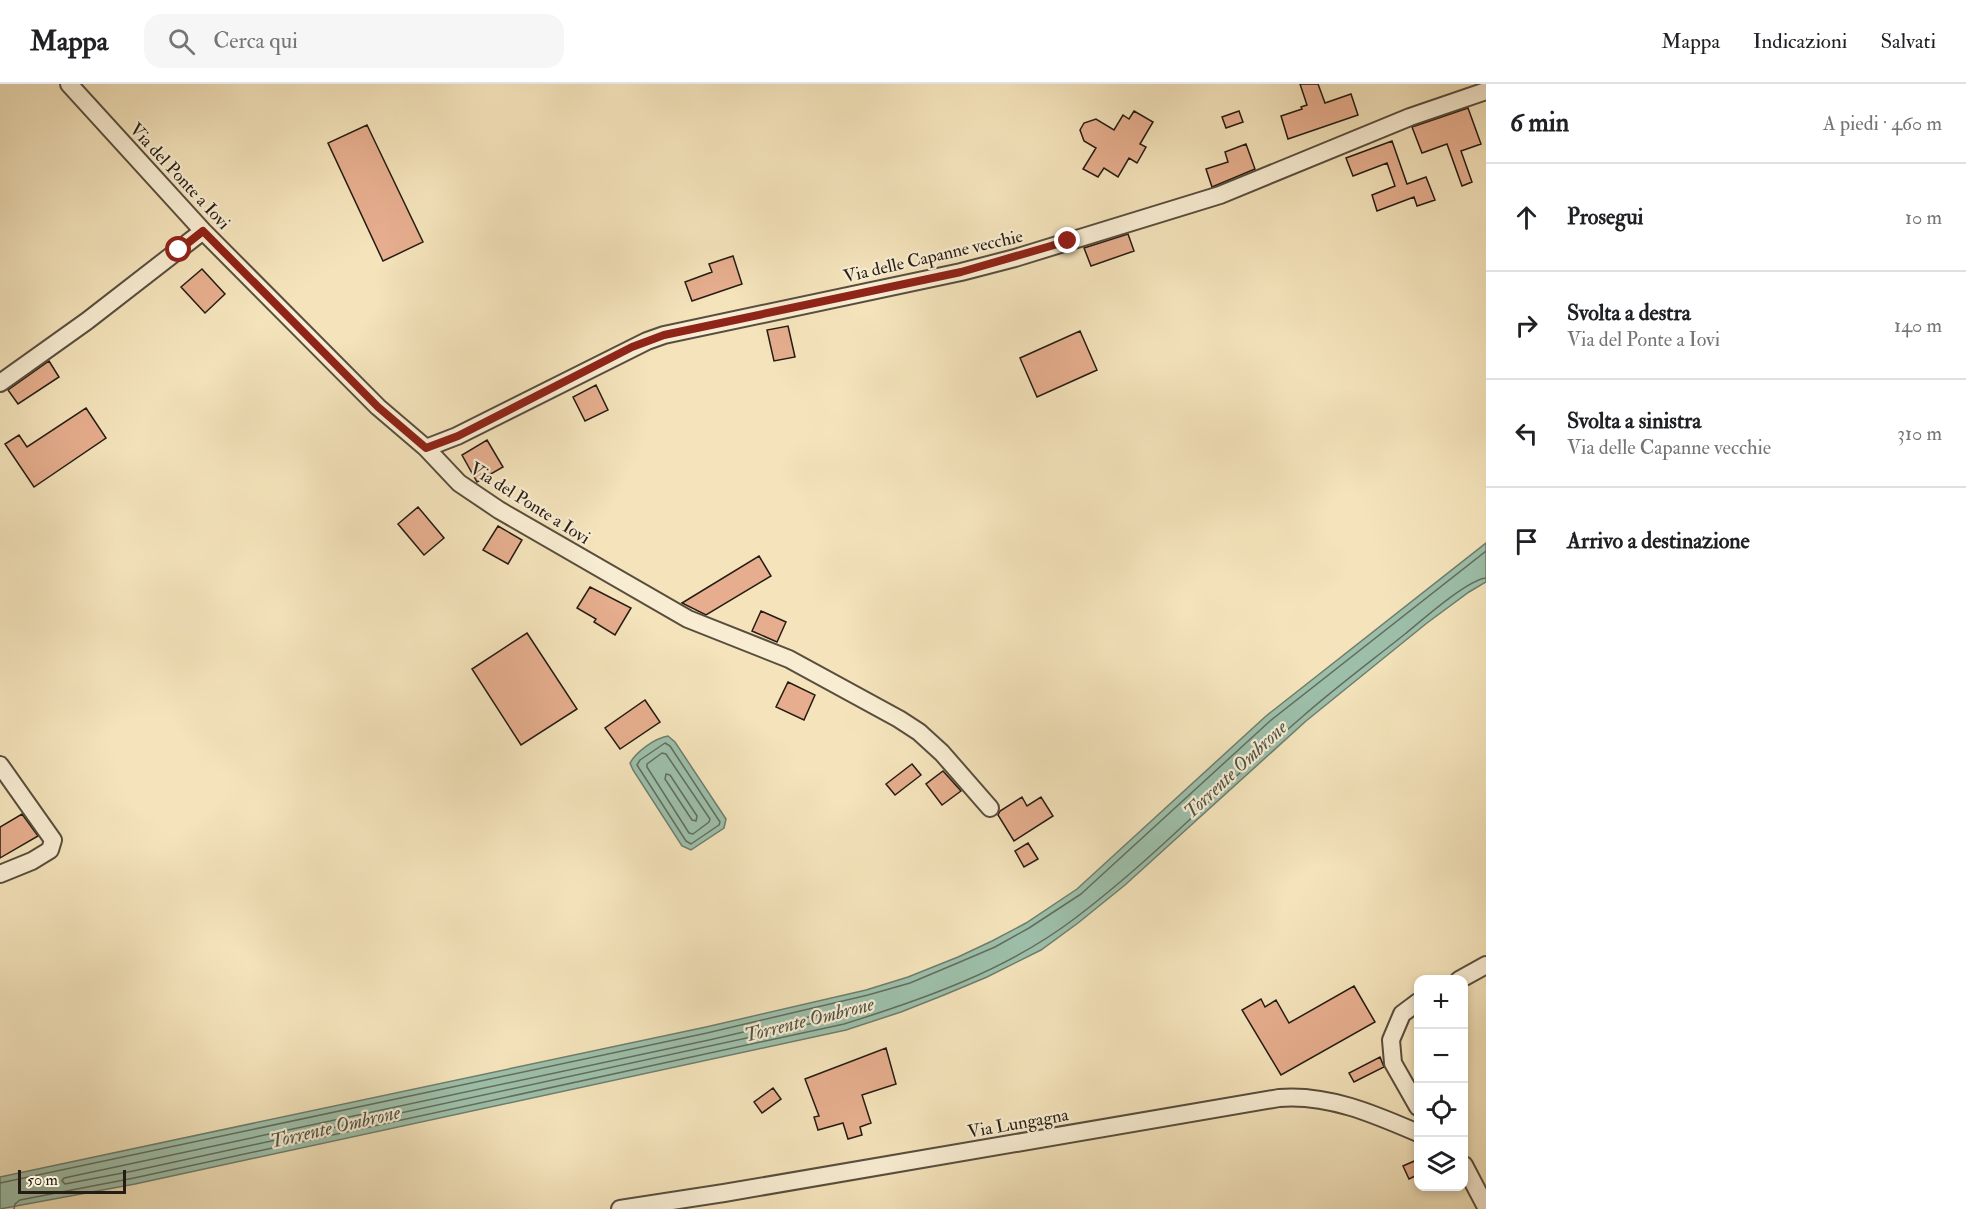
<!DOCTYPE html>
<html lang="it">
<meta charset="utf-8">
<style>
:root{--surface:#fff;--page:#f6f6f6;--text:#202124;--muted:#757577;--line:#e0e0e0}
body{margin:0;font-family:"IM FELL Double Pica",serif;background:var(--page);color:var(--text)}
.controls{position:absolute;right:18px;bottom:18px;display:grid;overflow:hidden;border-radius:12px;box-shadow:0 3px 9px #0003}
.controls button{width:54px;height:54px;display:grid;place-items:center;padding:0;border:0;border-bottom:2px solid var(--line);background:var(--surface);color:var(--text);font:30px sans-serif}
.scale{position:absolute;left:18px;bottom:15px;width:108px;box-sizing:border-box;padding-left:6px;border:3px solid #251c13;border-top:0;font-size:16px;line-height:21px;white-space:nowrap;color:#251c13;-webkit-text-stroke:4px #f8edd3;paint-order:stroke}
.stop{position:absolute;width:18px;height:18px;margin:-14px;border:4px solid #8f2418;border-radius:50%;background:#fff}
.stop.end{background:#8f2418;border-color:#fff;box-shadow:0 2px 6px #0008}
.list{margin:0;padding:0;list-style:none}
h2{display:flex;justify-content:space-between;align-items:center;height:78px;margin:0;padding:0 24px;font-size:26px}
h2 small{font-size:20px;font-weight:400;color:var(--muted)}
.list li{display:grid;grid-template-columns:39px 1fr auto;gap:18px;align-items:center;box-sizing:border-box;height:108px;padding:0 24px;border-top:2px solid var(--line)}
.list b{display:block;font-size:22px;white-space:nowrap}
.list p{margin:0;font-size:20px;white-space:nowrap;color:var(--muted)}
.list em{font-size:20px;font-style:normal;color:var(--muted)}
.icon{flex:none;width:33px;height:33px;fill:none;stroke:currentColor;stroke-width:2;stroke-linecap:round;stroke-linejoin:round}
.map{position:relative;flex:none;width:1486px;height:1125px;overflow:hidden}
header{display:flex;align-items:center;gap:36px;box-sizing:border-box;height:84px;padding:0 30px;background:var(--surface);border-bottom:2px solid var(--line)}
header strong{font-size:28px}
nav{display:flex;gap:33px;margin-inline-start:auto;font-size:21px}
.search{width:420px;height:54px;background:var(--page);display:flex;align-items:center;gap:15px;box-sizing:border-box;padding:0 21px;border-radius:18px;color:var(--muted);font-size:22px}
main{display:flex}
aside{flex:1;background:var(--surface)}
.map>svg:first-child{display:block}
</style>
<header>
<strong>Mappa</strong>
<div class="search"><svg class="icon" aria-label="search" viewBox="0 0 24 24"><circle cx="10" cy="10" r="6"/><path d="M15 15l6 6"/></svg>Cerca qui</div>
<nav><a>Mappa</a><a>Indicazioni</a><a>Salvati</a></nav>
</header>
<main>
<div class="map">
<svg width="1486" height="1125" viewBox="0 0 1486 1125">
<rect width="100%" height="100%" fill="#f4e3bb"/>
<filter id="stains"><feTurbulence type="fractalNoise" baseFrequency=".00333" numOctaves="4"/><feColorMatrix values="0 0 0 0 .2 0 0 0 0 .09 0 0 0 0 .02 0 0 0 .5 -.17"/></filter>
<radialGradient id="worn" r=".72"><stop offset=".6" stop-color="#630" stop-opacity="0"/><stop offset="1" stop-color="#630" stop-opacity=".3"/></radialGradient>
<!-- water -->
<path fill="#9dbfaa" stroke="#6d7e6e" stroke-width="1.5" d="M1486,459V498L1469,508L1427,539L1306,637L1125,801L1078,839L1041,866L987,893L944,911L901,928L846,946L135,1100L0,1125V1093L706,943L866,906L908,893L958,873L992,857L1026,839L1077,805L1266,632Z
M668,652L675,658L726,735L724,744L691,766L682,762L633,686L630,679C636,668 655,654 668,652Z"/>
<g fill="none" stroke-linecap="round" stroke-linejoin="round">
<!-- shore -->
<path stroke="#616e5e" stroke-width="1.5" d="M665,659L670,662L720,738L719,741L691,760L686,757L637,681L640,676Z
M662,669L666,670L710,735L709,738L693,750L689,749L647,683V680Z
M666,690L670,691L697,732L696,737L692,736L665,695Z
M861,921L864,923L862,927L793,944L133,1087L65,1100L62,1097L64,1094L709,956Z
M0,1099L707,949L868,911L910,899L960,878L995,863L1029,844L1081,810L1270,637L1486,467
M14,1125L15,1120L20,1116L134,1094L844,940C924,915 1007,886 1074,835C1155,774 1225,699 1302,633C1335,604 1370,578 1405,550C1421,537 1467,496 1486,494"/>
</g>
<!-- building -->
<path fill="#e6ae8e" stroke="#251c13" stroke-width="1.5" d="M1300,0H1318L1325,19L1351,10L1358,31L1288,55L1281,32L1302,25L1301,23L1307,21Z
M1468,24L1481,60L1461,67L1472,98L1462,102L1447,60L1422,69L1412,43Z
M1134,27L1153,38L1140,60L1146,63L1137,79L1129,74L1118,93L1104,84L1098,93L1083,85L1096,64L1084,57L1080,46L1084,39L1096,35L1114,46L1123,31L1129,35Z
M1239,27L1243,38L1226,44L1222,33Z
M367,41L423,158L383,177L328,59Z
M1392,57L1407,100L1426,93L1435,116L1417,122L1414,113L1377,127L1372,111L1395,102L1387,79L1353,92L1346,74Z
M1246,60L1255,85L1212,103L1206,85L1228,78L1225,68Z
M1128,150L1134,167L1091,182L1084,164Z
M733,172L742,200L692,217L685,198L712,188L709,180Z
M202,185L225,210L205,229L181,203Z
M788,242L795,273L774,277L767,246Z
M1080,247L1097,286L1037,313L1020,274Z
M49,277L59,293L18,320L8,306Z
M596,301L608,326L585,337L573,313Z
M86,324L106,354L34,403L5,360L19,351L27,363Z
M487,356L503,383L477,398L462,371Z
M418,423L444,454L424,471L398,440Z
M498,442L522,456L508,480L483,466Z
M759,472L771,492L706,531L682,519Z
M590,503L631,524L615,551L594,538L596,535L577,524Z
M761,527L786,538L777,558L752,547Z
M527,549L577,625L521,661L472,585Z
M788,598L815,611L804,636L776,623Z
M645,616L660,638L620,665L605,644Z
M912,680L921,691L895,711L886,700Z
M943,687L961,707L942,721L926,700Z
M1022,713L1027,722L1041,713L1053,732L1014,757L998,731L1000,727Z
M22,730L38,752L0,774V743Z
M1028,759L1038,775L1024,783L1015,767Z
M1354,902L1375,938L1281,991L1242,926L1261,915L1265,923L1276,916L1289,939Z
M886,964L896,1000L862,1011L871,1039L860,1043L862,1051L848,1055L843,1039L818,1046L814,1033L819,1032L805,995Z
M1380,973L1384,983L1354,998L1349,989Z
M773,1004L781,1015L762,1029L754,1018Z
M1419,1075V1090L1409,1095L1403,1082Z"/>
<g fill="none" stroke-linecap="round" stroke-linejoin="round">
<defs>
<path id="street" d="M69,0L203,147L378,323L426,364L459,399L499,426L688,535L789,575L899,635L919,648L942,669L990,724
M0,299L87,237L203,147
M426,364L457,352L647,257L664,251L961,188L1015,174L1220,111L1410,33L1486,7
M0,681L53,756L50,766L32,777L0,790
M1459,896L1486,881
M1418,918L1402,930L1391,956L1393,979L1418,1023
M1464,1081L1486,1123
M620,1125L724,1109L1279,1014C1328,1010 1374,1030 1418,1049"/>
</defs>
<!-- street casing -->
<use href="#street" stroke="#594e3d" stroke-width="20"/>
<!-- street -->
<use href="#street" stroke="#f8edd3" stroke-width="16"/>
</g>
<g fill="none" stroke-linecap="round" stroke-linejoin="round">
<!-- route -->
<path stroke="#8f2418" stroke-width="8" d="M179,166L203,147L378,323L426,364L458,352L632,263L664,251L961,188L1068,157"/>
</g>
<g text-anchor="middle" stroke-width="4.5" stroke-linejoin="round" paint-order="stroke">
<!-- street labels -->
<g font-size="18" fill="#251c13" stroke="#f8edd3">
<text transform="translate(180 92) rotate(47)" y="6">Via del Ponte a Iovi</text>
<text transform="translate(933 172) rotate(-13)" y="6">Via delle Capanne vecchie</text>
<text transform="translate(530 419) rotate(32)" y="6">Via del Ponte a Iovi</text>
<text transform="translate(1018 1039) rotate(-10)" y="6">Via Lungagna</text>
</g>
<!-- water labels -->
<g font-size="20" font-style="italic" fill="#4f5548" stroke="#f8edd3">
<text transform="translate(1235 685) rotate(-43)" y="7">Torrente Ombrone</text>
<text transform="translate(809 935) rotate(-14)" y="7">Torrente Ombrone</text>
<text transform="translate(335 1042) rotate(-13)" y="7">Torrente Ombrone</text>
</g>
</g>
<rect width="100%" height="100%" filter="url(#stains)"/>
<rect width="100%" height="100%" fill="url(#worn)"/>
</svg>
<div class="controls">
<button>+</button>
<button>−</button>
<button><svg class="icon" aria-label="locate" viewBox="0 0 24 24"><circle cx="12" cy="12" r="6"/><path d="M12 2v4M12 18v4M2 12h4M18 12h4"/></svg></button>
<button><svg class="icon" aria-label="layers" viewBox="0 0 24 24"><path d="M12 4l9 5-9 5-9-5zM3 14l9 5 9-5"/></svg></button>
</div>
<div class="scale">50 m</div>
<div class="stop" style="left:179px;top:166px"></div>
<div class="stop end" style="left:1068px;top:157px"></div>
</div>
<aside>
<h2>6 min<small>A piedi · 460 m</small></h2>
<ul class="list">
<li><svg class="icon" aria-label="ahead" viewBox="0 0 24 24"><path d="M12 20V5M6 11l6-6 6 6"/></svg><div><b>Prosegui</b></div><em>10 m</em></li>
<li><svg class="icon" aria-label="right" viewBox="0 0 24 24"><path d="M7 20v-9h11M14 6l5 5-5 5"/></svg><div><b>Svolta a destra</b><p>Via del Ponte a Iovi</p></div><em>140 m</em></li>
<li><svg class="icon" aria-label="left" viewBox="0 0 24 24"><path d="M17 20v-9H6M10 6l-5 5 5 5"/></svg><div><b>Svolta a sinistra</b><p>Via delle Capanne vecchie</p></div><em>310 m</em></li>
<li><svg class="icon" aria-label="arrive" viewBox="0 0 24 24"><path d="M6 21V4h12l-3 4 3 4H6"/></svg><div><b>Arrivo a destinazione</b></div></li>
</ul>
</aside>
</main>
